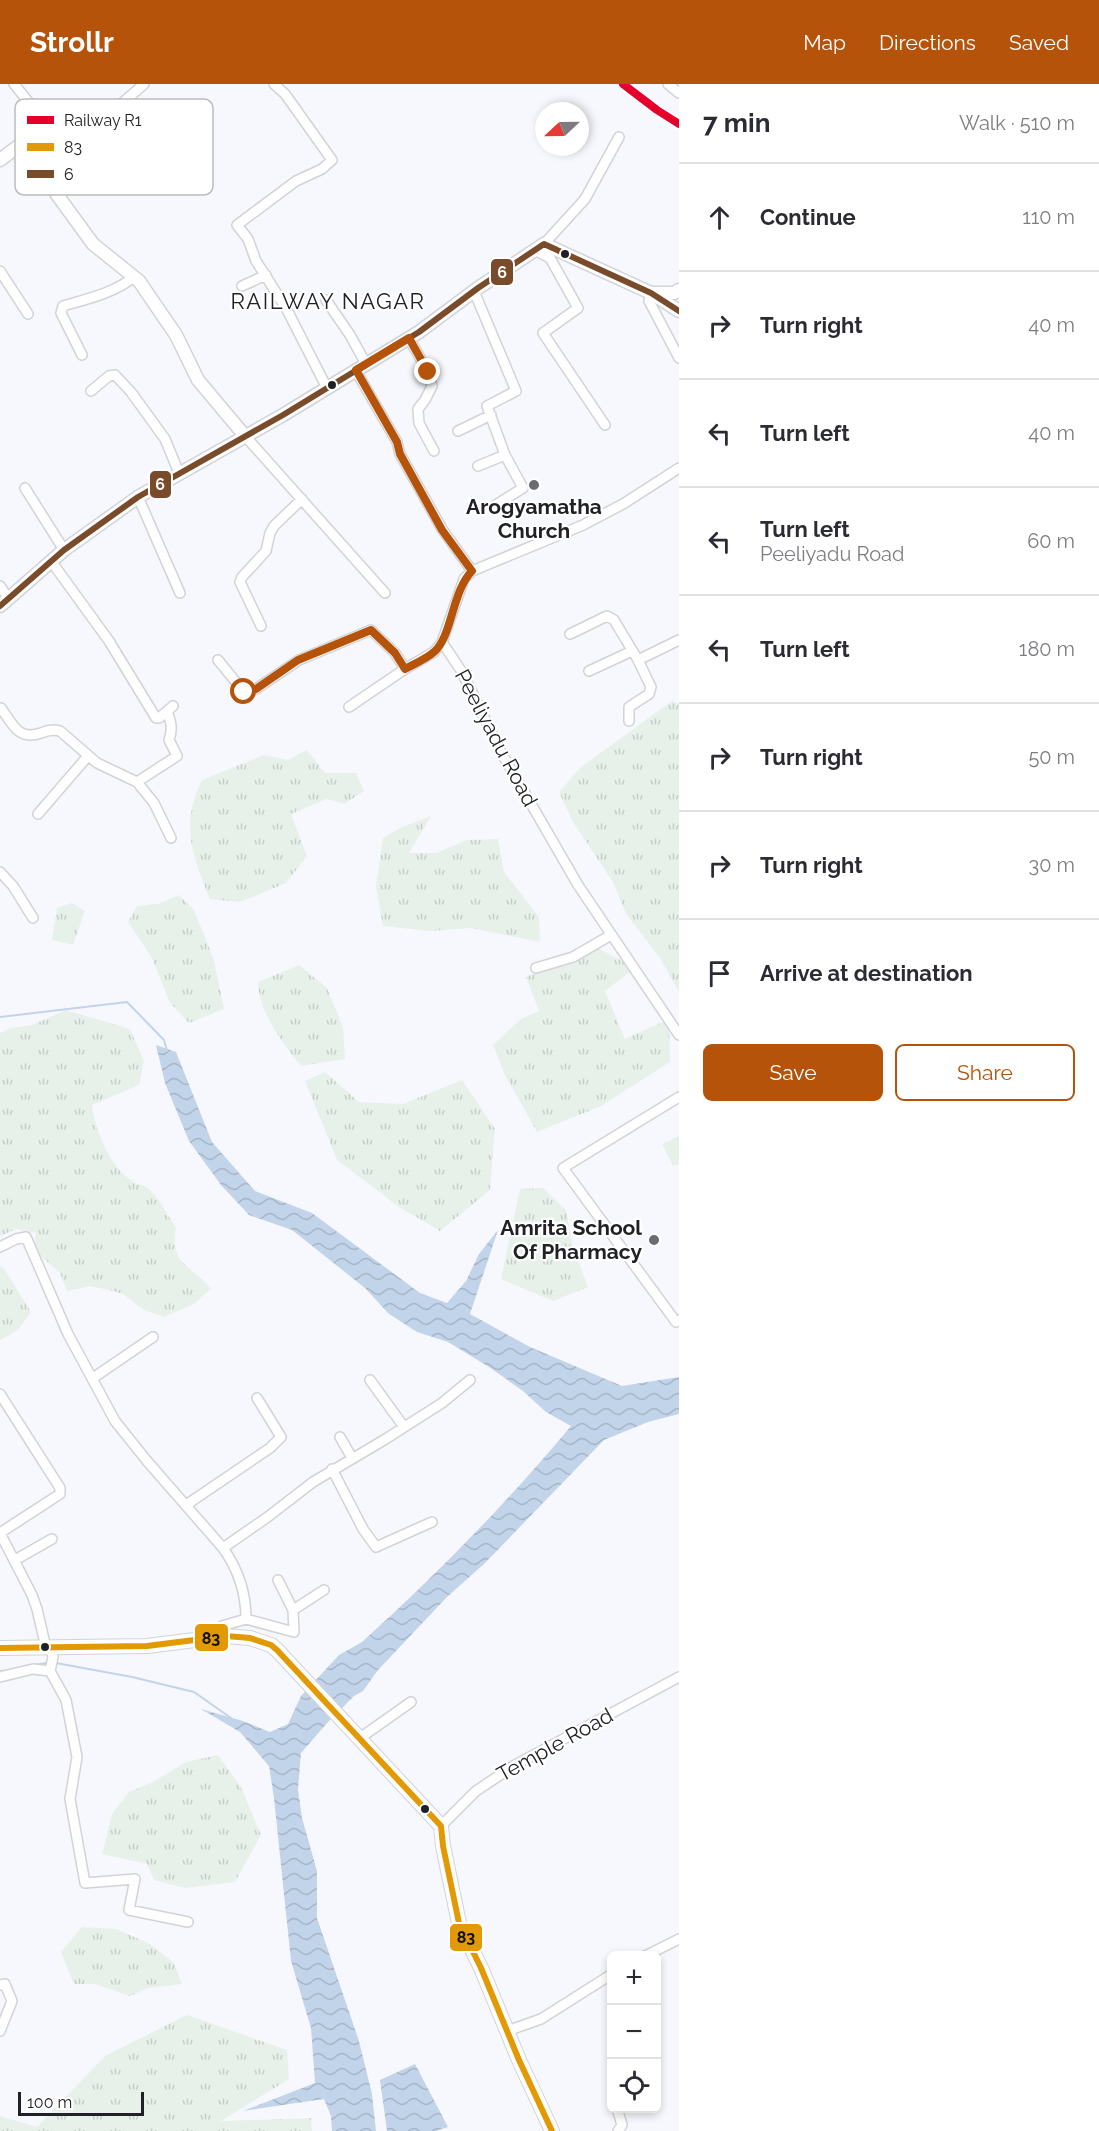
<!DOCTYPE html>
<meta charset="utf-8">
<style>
:root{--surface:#fff;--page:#f2f2f3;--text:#2b2b33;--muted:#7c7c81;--line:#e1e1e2;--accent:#b45309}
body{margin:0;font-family:Raleway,sans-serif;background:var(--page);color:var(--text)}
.controls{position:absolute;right:18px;bottom:18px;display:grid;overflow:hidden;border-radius:9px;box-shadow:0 3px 9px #0003}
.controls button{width:54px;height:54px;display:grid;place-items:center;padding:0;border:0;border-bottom:2px solid var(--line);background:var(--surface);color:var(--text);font:30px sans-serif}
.compass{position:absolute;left:535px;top:18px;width:54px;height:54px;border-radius:50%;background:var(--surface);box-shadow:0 3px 9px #0003;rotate:248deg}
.scale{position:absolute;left:18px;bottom:15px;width:126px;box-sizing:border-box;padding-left:6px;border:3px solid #202124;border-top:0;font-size:16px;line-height:21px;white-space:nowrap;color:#202124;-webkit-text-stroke:4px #fff;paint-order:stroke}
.stop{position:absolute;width:18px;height:18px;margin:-14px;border:4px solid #b45309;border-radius:50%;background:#fff}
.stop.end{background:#b45309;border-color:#fff;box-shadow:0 2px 6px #0008}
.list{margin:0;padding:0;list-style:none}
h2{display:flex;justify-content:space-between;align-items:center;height:78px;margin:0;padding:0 24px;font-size:26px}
h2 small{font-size:20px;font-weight:400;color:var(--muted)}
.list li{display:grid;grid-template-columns:39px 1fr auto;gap:18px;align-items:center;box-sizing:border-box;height:108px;padding:0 24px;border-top:2px solid var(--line)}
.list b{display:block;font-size:22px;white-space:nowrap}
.list p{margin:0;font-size:20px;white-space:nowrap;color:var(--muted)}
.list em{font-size:20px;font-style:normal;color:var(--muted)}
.actions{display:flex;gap:12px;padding:18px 24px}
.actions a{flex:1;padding:14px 0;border:2px solid var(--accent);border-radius:9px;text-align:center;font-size:21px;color:var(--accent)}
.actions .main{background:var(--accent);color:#fff}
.icon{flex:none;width:33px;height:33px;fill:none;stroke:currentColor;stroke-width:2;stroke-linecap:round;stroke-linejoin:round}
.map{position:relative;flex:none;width:679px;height:2047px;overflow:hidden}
header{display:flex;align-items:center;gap:36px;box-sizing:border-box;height:84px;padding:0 30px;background:var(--accent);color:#fff}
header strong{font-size:28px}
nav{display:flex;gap:33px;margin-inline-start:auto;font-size:21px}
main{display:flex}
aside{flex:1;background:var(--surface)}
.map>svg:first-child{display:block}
</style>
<header>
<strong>Strollr</strong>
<nav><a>Map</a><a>Directions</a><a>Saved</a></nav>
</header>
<main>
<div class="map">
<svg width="679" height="2047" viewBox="0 0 679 2047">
<defs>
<pattern id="grass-tufts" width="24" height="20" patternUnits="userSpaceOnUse" patternTransform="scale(1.5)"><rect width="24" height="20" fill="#e7f1ea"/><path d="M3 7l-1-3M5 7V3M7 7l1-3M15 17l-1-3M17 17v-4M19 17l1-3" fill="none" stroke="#c6cec9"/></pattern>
<pattern id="water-waves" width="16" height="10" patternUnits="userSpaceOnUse" patternTransform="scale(1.5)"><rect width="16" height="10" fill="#c2d4e9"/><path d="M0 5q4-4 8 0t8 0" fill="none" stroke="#a6b6c8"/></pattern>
</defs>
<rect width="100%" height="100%" fill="#f7f8fd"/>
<!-- grass -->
<path fill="url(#grass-tufts)" d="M672,617L679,620V908L660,874L626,830L613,798L573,738L559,708L581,683Z
M307,666L325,689H356L364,707L344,720L327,715L291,730L307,772L286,799L240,818L210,815C192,771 180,741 202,696L264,671L288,676Z
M431,732L409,769H436L467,756L498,755L504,788L539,833L540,858L471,844L430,847L383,842L376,802L383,754L402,743Z
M179,811L194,826L214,876L224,925L189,939L170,919L152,874L128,838L137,822L158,820Z
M72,819L85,827L73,861L52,856L57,824Z
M596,863L635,884L605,907L625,955L669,935L670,978L601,1022L537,1048L505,991L493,961L521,935L539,927L526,893Z
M299,881L327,904L343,943L345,975L301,982C282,958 259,929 258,898Z
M66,926L130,945L144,977L139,1001L92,1021C95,1046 110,1083 132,1097C137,1101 145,1101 149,1105C160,1115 168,1132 176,1144C169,1181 191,1180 211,1205L194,1220L164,1233L144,1226L123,1210L109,1206L90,1202L67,1207L60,1189L33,1165L36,1149L16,1145L0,1152V949L11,944L32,941Z
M325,988L359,1018L403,1020L462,996L495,1045L490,1106L440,1147L399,1123L337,1076L305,997Z
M543,1104L566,1126L573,1164L588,1203L553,1217L501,1195L520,1105Z
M0,1183H3L31,1228L18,1246L0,1256Z
M218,1671L241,1703L261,1751L235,1798L185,1804L154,1796L147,1780L102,1770L112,1730L129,1708L153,1698L186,1678Z
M82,1843L116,1845L150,1860L174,1879L182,1900L148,1904L130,1912L95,1900H74L61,1868Z
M187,1931L287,1966L289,1995L221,2037L311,2034L312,2047H0V2032L37,2043L105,1972Z"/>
<!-- garden -->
<path fill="#e7f1ea" d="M679,1052V1080L673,1082L662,1060Z"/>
<!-- water -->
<path fill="url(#water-waves)" d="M156,961L176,968L212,1058L255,1107L312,1129L420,1209L447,1219L466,1197L479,1170L498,1146L470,1230L530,1263L622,1302L679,1293V1330L648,1338L604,1356L484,1480L447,1513L378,1586L363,1607L354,1612L328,1638L301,1669L298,1705L302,1734L317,1787V1834L359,1957L372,2010L376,2047H332L331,2032L324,2015L243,2027L315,1999L311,1944L291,1877L274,1714L269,1682L240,1648L201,1625L243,1637L270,1648L288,1640L301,1612L339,1571L362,1558C436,1491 507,1419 571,1342L546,1328L523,1307L489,1283L448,1258L417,1248L389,1230L365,1204L292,1146L249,1131L221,1101L189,1057L165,999Z
M415,1980L448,2043L436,2047H387L380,1996Z"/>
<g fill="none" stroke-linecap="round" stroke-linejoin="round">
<!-- stream -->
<path stroke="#c2d4e9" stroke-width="2" d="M0,933L127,918L164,956L167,967
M56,1579L132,1593L194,1608L231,1634
M26,1582L47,1579
M0,1587L12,1586"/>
<defs>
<path id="minor" d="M14,0L47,41
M274,0L285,10L332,76L322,85L296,97L237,141L248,155L256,177L286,224L327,304
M668,0L679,9
M17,63L27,54L70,27L74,29L86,49L89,48L144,0
M544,160L585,115L619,53
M536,167L550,174L578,224L543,249L605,341
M0,187L28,230
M242,202L266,191
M474,207L516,307L487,322L505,371L523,404L494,422
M651,209L649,217L679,274
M326,216L350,251L366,280
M409,254L428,288L432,302L425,316L418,325L419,339L434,367
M82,271L61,229L63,222C87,215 114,209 134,193
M356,287L397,358L400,370L442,445L472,487
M91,307L109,292L115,291L131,308L165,355L179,389
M458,347L491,331
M245,352L385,509
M478,382L505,371
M679,384L623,420L583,441L472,487L464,495L442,558L462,588L501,668L578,801L679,951
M25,404L64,466
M138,413L180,509
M51,477L109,557L156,634H159L173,622
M0,502L8,514
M261,542L240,498L242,493L266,467L270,449L274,442L302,415
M570,550L607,532L614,536L638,576L651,603L649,610L629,623V637
M218,576L244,608L256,605L299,576L371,546L395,569L405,585L434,568L442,558
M638,576L679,556
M589,587L632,567
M349,623L405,585
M0,626L1,624C13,641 19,657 41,649C48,646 53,645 60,647L97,679L137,698L154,719L171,754
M137,698L177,672L169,656C173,645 171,638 167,627
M38,730L88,672
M0,788L13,802L33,834
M536,884L573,873L611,851
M679,1013L563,1084L676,1238L679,1236
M0,1163L16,1155L26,1153L68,1250L115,1337L147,1377L223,1464C238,1485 246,1509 246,1535L222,1542L205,1553
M93,1294L153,1253
M370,1296L404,1343
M0,1310L60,1404V1410L0,1449
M340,1353L352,1374
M332,1385L363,1445L376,1463L432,1438
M186,1421L270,1364L281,1353L257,1314
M0,1449L32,1511L37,1525L46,1564
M223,1464L269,1432L313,1398L384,1356L442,1319L470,1296
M15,1476L52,1455
M293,1526L324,1506
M246,1535L294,1548L293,1526L278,1496
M50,1587L66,1616L77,1673L70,1715L85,1799L135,1795L129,1826L188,1838
M0,1593L33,1585L50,1587L53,1573L50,1563
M360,1654L411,1618
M441,1742L476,1707L515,1681L679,1593
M645,1872L679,1855
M0,1901L5,1900L12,1917L0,1947
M507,1947L541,1935L612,1890
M617,2024L622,2041L618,2047"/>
<path id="tertiary" d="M0,76L17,63L27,65L58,112L93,160L139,197L176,251L198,296L245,352
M653,209H674L679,206
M0,522L64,466L138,413L283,331L419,248L478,204L544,160L651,209L679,227"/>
<path id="secondary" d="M0,1564L147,1562L226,1552L250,1554L271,1561L277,1566L441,1742L443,1762L459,1839L481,1884L519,1976L552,2047"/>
</defs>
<!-- minor casing -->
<use href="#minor" stroke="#d2d3d7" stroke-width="12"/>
<!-- tertiary casing -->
<use href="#tertiary" stroke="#d2d3d7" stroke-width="15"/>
<!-- secondary casing -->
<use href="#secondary" stroke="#d2d3d7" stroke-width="16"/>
<!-- minor -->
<use href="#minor" stroke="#fefeff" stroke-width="9"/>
<!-- tertiary -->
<use href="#tertiary" stroke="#fefeff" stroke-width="12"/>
<!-- secondary -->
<use href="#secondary" stroke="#fefeff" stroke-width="14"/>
<defs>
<path id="bus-1" d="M0,1564L147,1562L226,1552L250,1554L271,1561L277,1566L441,1742L443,1762L459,1839L481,1884L519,1976L552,2047"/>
<path id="bus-2" d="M0,522L64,466L138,413L283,331L419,248L478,204L544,160L651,209L679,227"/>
</defs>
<!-- bus-1 casing -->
<use href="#bus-1" stroke="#fff" stroke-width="10"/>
<!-- bus-2 casing -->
<use href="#bus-2" stroke="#fff" stroke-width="10"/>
<!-- bus-1 -->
<use href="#bus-1" stroke="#e29904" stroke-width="6"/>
<!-- bus-2 -->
<use href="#bus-2" stroke="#7a4b2a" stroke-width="6"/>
<defs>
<path id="rail-1" d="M623,0L657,26L679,40"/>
</defs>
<!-- rail-1 casing -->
<use href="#rail-1" stroke="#fff" stroke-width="12"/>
<!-- rail-1 -->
<use href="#rail-1" stroke="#e4002b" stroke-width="8"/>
</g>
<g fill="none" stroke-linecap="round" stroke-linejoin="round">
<!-- route -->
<path stroke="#b45309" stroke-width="8" d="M244,608L256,605L298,576L371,546L395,569L405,585C414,580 426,575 434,568C452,553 452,507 472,487L442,446L400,370L397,358L356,286L409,254L428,288"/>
</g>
<!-- markers -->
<g fill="#202124" stroke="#fff" stroke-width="2">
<circle cx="565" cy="170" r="5"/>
<circle cx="332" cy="301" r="5"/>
<circle cx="45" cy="1563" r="5"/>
<circle cx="425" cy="1725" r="5"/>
</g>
<g fill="#6b6c70" stroke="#fff" stroke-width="2">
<circle cx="534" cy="401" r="6"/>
<circle cx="654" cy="1156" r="6"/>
</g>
<g text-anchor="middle" stroke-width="4.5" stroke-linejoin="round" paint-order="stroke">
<!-- poi labels -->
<g font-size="21" font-weight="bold" fill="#202124" stroke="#fff">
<text x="534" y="430">Arogyamatha<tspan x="534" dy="24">Church</tspan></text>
<text x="642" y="1151" text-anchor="end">Amrita School<tspan x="642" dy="24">Of Pharmacy</tspan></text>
</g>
<!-- street labels -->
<g font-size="21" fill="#202124" stroke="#fff">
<text transform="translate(496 654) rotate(62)" y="7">Peeliyadu Road</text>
<text transform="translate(555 1661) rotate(-29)" y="7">Temple Road</text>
</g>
<!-- neighbourhood labels -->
<g font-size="22" letter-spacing="1.5" fill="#202124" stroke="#fff">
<text x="328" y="225">RAILWAY NAGAR</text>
</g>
</g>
<!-- legend -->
<rect x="15" y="15" width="198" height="96" rx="9" fill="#fff" stroke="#bcbcbd" stroke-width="1.5"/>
<rect x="27" y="32" width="27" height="8" fill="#e4002b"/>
<rect x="27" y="59" width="27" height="8" fill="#e29904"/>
<rect x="27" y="86" width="27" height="8" fill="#7a4b2a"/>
<g font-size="16" fill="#202124">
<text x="64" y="42">Railway R1</text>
<text x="64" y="69">83</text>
<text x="64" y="96">6</text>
</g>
<g stroke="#fff" stroke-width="2">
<rect x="490" y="174" width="24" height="28" rx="6" fill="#7a4b2a"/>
<rect x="149" y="386" width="23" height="29" rx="6" fill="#7a4b2a"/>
<rect x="194" y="1539" width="35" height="29" rx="6" fill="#e29904"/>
<rect x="449" y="1839" width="34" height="29" rx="6" fill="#e29904"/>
</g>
<g font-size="16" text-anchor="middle" font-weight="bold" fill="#fff">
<text x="502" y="194">6</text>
<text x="160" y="406">6</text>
</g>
<g font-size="16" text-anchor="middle" font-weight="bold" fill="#111">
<text x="211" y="1560">83</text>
<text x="466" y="1859">83</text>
</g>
</svg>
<div class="controls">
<button>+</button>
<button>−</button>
<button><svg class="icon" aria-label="locate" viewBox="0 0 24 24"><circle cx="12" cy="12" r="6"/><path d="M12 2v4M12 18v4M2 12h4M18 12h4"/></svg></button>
</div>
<svg class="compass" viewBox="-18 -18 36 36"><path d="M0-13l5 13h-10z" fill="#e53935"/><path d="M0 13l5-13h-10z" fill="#7c7c81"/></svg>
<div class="scale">100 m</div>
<div class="stop" style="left:244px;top:608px"></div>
<div class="stop end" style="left:428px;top:288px"></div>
</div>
<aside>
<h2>7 min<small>Walk · 510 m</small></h2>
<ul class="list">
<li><svg class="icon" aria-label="ahead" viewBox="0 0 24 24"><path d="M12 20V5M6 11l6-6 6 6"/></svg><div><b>Continue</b></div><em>110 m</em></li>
<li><svg class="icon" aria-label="right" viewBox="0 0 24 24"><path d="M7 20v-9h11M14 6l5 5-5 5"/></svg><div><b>Turn right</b></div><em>40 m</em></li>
<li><svg class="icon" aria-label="left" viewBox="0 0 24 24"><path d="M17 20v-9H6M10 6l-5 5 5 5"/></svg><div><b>Turn left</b></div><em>40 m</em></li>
<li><svg class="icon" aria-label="left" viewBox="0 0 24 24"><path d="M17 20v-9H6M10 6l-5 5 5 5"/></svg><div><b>Turn left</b><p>Peeliyadu Road</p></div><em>60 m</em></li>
<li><svg class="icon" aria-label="left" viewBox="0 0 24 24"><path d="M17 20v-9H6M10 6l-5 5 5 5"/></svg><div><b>Turn left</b></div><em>180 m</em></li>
<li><svg class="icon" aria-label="right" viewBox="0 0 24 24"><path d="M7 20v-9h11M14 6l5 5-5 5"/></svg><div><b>Turn right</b></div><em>50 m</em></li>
<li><svg class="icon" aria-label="right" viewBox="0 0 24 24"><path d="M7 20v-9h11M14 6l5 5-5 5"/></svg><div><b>Turn right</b></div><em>30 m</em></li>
<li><svg class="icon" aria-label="arrive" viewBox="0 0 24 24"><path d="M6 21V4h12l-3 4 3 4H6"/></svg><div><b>Arrive at destination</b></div></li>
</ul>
<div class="actions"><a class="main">Save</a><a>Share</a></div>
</aside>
</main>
